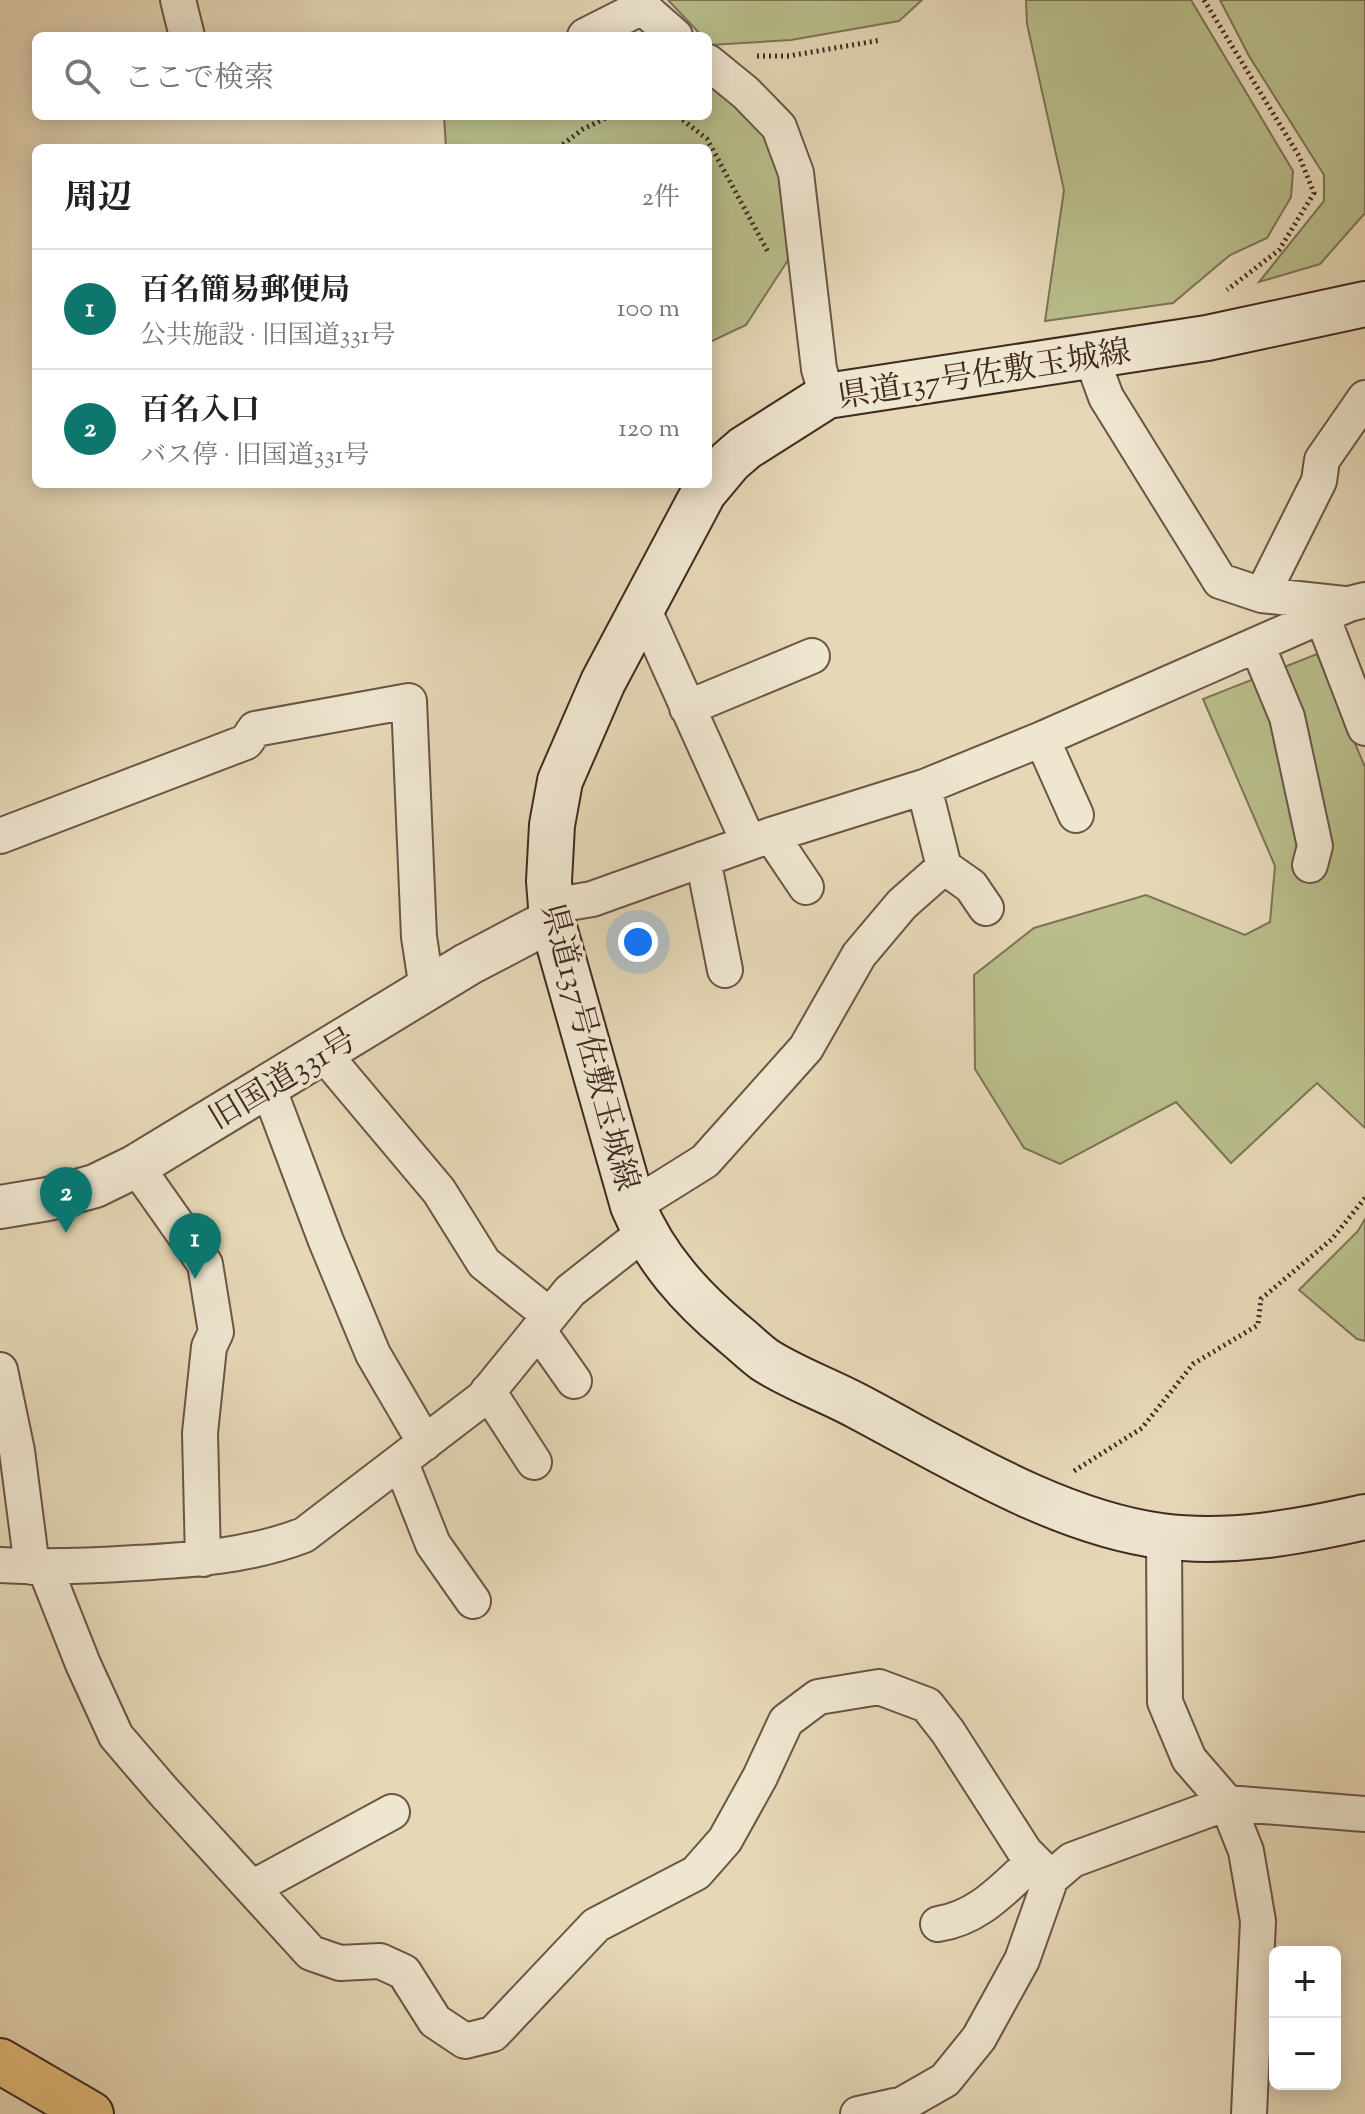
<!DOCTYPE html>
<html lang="ja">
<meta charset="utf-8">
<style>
:root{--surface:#fff;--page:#f2f2f2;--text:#222;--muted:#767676;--line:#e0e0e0;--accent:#0f766e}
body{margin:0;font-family:"Sorts Mill Goudy","Noto Serif JP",serif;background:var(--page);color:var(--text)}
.controls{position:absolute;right:24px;bottom:24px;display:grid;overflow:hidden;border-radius:12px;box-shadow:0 4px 20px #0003}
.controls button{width:72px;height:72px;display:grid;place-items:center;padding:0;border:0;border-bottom:2px solid var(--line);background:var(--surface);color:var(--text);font:40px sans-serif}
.you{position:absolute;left:638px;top:942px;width:28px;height:28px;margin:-20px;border:6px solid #fff;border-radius:50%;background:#1a73e8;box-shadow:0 0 0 12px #1a73e833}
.badge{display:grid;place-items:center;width:52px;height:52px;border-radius:50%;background:var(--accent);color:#fff;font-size:26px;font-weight:700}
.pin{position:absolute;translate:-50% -66px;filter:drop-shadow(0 2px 4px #0008)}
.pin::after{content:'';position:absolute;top:42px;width:28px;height:24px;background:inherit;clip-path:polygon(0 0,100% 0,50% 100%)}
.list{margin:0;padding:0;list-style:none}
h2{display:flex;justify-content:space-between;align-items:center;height:104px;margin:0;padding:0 32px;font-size:34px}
h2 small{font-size:26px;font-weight:400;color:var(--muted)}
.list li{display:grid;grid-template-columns:52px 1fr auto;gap:24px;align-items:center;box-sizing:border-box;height:120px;padding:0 32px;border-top:2px solid var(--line)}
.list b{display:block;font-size:30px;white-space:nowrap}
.list p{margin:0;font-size:26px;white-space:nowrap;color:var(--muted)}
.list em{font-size:26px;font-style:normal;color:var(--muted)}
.icon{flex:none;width:44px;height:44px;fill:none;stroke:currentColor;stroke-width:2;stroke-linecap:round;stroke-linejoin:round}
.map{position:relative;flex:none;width:1365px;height:2114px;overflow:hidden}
.search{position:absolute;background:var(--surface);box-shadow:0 4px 20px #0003;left:32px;top:32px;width:680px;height:88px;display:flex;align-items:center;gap:20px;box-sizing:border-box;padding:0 28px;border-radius:12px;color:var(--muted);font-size:30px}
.panel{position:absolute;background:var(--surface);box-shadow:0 4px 20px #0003;left:32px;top:144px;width:680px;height:344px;border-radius:12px}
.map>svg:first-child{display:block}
</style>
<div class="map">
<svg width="1365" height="2114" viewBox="0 0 1365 2114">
<rect width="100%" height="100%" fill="#e6d8b7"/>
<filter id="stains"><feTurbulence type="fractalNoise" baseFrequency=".0025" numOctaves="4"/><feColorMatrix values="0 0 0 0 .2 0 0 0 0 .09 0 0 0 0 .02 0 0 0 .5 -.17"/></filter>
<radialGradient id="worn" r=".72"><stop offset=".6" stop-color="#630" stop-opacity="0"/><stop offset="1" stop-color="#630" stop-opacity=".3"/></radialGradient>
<!-- green -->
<path fill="#b9be8c" stroke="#7c7456" stroke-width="2" d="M668,0H922L899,21L791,40L711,45L708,36H702Z
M1026,0H1191L1293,171L1291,197L1267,238L1230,255L1173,303L1045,321L1064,190L1027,24Z
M1220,0H1365V213L1320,264L1259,282L1324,201V175L1249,56Z
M708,82L767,128L781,176L790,257L746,325L708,343V148H446L444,116H708Z
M1317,654L1365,767V1128L1317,1083L1231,1163L1176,1102L1060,1164L1024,1148L975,1069L974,975L1034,928L1146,895L1245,935L1270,922L1275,866L1203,699Z
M1365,1219V1341L1357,1339L1299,1290L1358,1231Z"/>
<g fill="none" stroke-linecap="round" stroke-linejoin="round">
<defs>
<path id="minor" d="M178,0L187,36
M585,36L642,7L675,36
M708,62L746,93L779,127L796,173L819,369L827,396
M1091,356L1106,397L1220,581L1262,595L1344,604
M1262,595L1319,481L1322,460L1365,398
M643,608L749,843
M1322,616L1365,728
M1257,645L1287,717L1315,846L1310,865
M687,708L812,656
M1042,739L1076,815
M771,835L806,887
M0,836L246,742L255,729L409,701L419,937L427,989
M703,859L725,970
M944,867L971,886L986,908
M551,906L592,899L771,835L924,787L1042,739L1349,604L1365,600
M323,1053L439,1191L484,1263L549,1315
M268,1087L326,1241L373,1354L425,1443
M136,1166L205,1264L216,1332L209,1347L200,1433L203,1559
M633,1206L705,1161L806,1048L859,955L902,904L944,867L924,787
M538,1330L574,1381
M0,1370L17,1451L32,1567
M488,1391L534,1462
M401,1463L433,1544L473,1601
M1164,1537L1165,1702L1189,1759L1227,1803L1246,1851L1258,1921L1249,2114
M0,1565C45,1568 90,1566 135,1563C193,1560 249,1556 304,1535L483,1398L570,1291L645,1232
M45,1568L83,1664L116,1736L164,1792L311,1953L340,1963L380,1961L404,1972L435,2021L465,2041L493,2034L596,1925L696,1873L725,1840L760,1777L786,1721L818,1697L879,1687L927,1705L948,1732L1025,1852L1051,1878
M252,1888L392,1812
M938,1924C979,1918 1004,1888 1034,1861
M858,2114L903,2104L945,2080L979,2038L1022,1960L1051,1878L1072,1860L1227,1803L1365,1814"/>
<path id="tertiary" d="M0,1207L48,1199L95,1186L136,1166L468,964L552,920"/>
<path id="secondary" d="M1365,304L1207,338L827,396L745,448L730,461L704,492L603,682L560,781L552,825L549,881L552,920L633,1206C655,1258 690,1297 733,1333C743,1341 754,1352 765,1360C793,1378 827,1390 857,1406C950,1455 1056,1522 1161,1536C1228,1545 1300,1532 1365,1517"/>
<path id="trunk" d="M0,2061L91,2114"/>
</defs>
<!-- minor casing -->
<use href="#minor" stroke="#6a5546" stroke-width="38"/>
<!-- tertiary casing -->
<use href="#tertiary" stroke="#6a5546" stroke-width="46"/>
<!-- secondary casing -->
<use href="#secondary" stroke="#402921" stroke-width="48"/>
<!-- trunk casing -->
<use href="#trunk" stroke="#402921" stroke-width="48"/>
<!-- path -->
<path stroke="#402921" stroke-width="5" stroke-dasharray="2 4" stroke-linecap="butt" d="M1204,0L1299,156L1314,193L1279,250L1227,290
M757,56H789L881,40
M678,116L707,139L768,252
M558,148L583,129L610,116
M1074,1471L1142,1428L1193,1364L1258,1325L1261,1299L1332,1239L1365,1198"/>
<!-- minor -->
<use href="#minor" stroke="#efe6d0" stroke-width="34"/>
<!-- tertiary -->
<use href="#tertiary" stroke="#efe6d0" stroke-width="42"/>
<!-- secondary -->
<use href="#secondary" stroke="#efe6d0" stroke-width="44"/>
<!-- trunk -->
<use href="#trunk" stroke="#e3bc7c" stroke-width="44"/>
</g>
<g text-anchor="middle" stroke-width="7" stroke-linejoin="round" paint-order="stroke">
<!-- street labels -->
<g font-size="32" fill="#402921" stroke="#efe6d0">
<text transform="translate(984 373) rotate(-9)" y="11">県道137号佐敷玉城線</text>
<text transform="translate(591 1047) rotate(75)" y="11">県道137号佐敷玉城線</text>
<text transform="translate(282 1078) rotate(-31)" y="11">旧国道331号</text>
</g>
</g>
<rect width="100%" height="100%" filter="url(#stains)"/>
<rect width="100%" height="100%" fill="url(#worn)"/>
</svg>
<div class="controls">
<button>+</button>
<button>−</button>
</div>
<div class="you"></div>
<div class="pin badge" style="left:195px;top:1279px">1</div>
<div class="pin badge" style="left:66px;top:1233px">2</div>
<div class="search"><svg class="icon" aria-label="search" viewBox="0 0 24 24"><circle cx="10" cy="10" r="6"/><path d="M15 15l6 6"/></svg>ここで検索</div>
<section class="panel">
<h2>周辺<small>2件</small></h2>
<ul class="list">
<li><span class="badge">1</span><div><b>百名簡易郵便局</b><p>公共施設 · 旧国道331号</p></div><em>100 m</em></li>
<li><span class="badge">2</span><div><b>百名入口</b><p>バス停 · 旧国道331号</p></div><em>120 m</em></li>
</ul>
</section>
</div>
